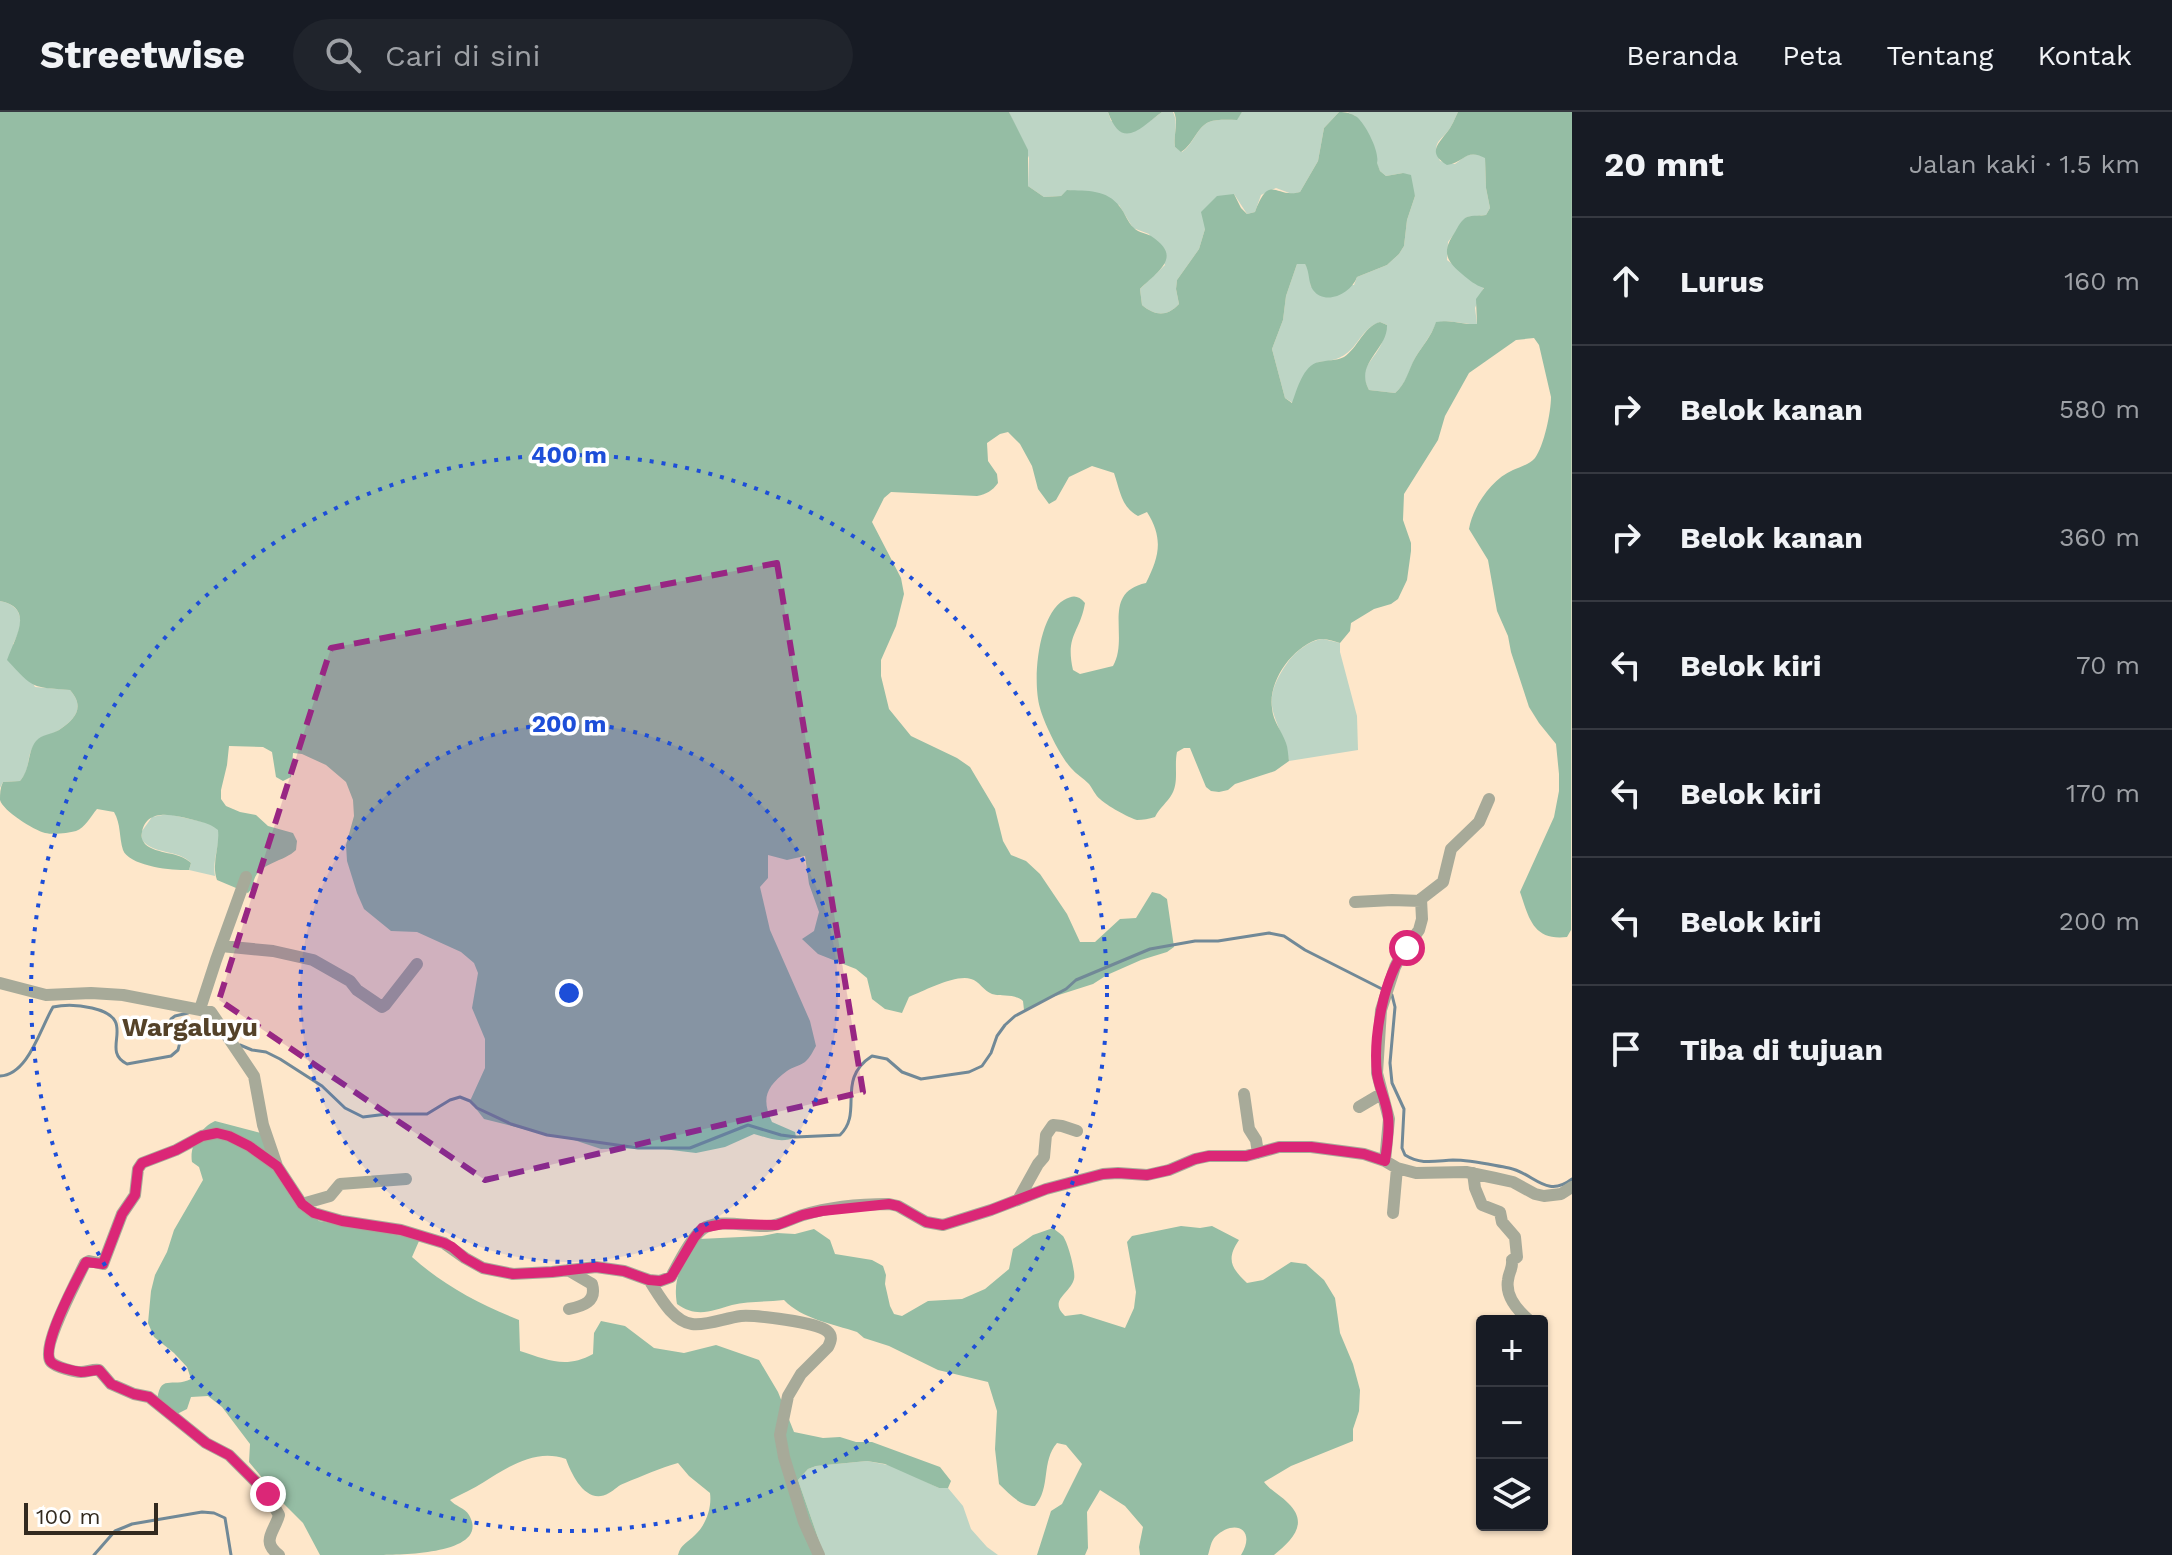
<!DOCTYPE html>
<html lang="id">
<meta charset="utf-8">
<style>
:root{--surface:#171b24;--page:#20242c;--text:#f1f3f6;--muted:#9ea1a6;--line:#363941}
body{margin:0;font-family:"Work Sans",sans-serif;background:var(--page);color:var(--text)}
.controls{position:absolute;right:24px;bottom:24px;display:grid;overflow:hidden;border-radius:8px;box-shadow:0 2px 6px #0004}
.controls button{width:72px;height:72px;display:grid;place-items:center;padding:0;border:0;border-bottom:2px solid var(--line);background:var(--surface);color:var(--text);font:40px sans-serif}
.scale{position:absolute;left:24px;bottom:20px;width:134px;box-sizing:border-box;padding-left:8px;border:4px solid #322a1f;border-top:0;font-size:22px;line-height:28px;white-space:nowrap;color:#322a1f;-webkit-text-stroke:6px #fff;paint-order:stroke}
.stop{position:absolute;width:24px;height:24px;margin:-18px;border:6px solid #db2777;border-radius:50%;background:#fff}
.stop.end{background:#db2777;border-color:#fff;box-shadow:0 2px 8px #0008}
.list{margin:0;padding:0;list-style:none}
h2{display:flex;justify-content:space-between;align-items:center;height:104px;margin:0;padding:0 32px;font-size:34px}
h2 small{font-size:26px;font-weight:400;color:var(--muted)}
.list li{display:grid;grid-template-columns:52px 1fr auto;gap:24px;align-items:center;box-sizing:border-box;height:128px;padding:0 32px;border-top:2px solid var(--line)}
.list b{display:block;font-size:30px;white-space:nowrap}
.list em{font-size:26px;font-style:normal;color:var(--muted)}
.icon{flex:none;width:44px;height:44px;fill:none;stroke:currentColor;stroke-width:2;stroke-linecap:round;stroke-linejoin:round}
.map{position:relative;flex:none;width:1572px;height:1443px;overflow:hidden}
header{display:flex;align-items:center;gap:48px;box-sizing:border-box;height:112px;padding:0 40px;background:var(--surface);border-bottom:2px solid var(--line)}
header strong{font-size:38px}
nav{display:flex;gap:44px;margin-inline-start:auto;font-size:28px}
.search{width:560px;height:72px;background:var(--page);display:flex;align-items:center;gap:20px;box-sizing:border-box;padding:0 28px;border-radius:44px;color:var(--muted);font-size:30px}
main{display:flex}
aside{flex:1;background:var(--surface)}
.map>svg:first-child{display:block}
</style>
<header>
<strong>Streetwise</strong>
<div class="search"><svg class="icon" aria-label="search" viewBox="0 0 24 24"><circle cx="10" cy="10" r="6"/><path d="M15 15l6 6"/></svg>Cari di sini</div>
<nav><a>Beranda</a><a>Peta</a><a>Tentang</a><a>Kontak</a></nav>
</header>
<main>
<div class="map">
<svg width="1572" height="1443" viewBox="0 0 1572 1443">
<rect width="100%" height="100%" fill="#fee7ca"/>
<!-- green -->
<path fill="#bdd5c5" d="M1009,0H1108L1111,9H1150L1162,0H1173C1179,12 1173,22 1175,35L1182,40C1193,33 1197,15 1209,10C1217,7 1228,8 1236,8L1242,0H1339L1324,16L1318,49L1300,80L1292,82L1276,76L1261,83L1255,100L1247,102L1234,82L1205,117L1199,137L1177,168L1176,177L1179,192C1167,205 1155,204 1142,193L1140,177L1165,153L1149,122L1133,116L1119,93L1068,78L1061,84L1044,85L1028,74L1029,46Z
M1347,0H1458C1455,6 1452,14 1448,19C1438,31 1432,31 1440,49L1455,52C1467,43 1470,39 1485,45L1486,76L1490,96L1486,103L1467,105L1448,130L1447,148L1484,175L1475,196L1477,212C1461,213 1454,207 1436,211C1431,224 1423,233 1415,246C1409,259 1406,272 1395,281L1369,278C1358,258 1369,253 1378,238C1383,231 1385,221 1387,213L1380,210C1354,219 1360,249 1318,250L1293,291L1285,286L1272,237L1283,208L1286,184L1297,152H1305L1309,159L1311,175L1354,173L1357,165L1387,153L1399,142L1404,134L1407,108L1415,84L1403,61L1386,64L1380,59L1355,4Z
M0,489C26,494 23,514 13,532L35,575L70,578C85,595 76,607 59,618C49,624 40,624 33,635C26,646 31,657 20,669L3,670L0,676Z
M1323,527L1340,531V540L1357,604L1358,638L1289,649C1281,604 1255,596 1288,550C1295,540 1310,528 1323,527Z
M168,702L212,712L219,718C220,734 212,748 215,764L189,758L191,751C178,737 154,743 142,728V719L152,705Z
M867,1349L893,1354L939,1376H948L963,1394L971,1417L987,1435L998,1443H824L798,1368L808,1357L816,1354Z"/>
<!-- forest -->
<path fill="#95bda4" d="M0,0H1009L1028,38V74L1044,85L1061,84L1067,78C1087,79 1107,77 1120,95C1125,101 1128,111 1134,116C1139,121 1146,121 1151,124C1183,145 1159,158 1140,177L1142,193C1155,204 1167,205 1179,192L1176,177L1177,168L1199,137L1205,117L1201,100L1217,84L1234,82L1241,96L1247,102L1255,100C1270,60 1275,87 1300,80L1318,49L1324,16L1339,0C1346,0 1351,1 1357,5C1366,13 1380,40 1377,51L1380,59L1386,64L1403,61L1411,63L1415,84L1407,108L1404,134L1399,142L1387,153L1357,165C1351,182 1325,194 1313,178C1308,171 1310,160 1305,152H1297L1286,184L1283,208L1272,237L1285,286L1292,291C1297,278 1303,253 1319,250C1327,248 1336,249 1344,245C1358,236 1363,215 1380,210L1387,213C1388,238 1354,251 1369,278L1395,281C1406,272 1408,259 1415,246C1423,233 1431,225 1436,210C1454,207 1461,213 1477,212L1476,187L1484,176C1475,173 1469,168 1462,162C1445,148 1442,139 1455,120C1458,115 1461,108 1467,105C1472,103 1481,104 1486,103L1490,96L1486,76L1485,46C1466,36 1465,50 1447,53C1427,41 1438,32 1448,19C1452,14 1455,6 1458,0H1572L1571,818L1567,825C1533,829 1529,806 1520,780L1554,705L1559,679V662L1556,632L1539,611L1529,595L1511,540L1508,524L1497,499L1488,448L1469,417C1473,394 1492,367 1513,358C1520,355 1530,352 1535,346C1544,334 1551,300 1551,285L1539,233L1534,226L1516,228L1469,261L1445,304L1438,328L1404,382L1403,408L1411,431V439L1407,468L1398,487L1391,492L1374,497L1351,511L1350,519L1340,531C1333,529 1324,525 1316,528C1291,537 1268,570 1272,596C1273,610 1282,619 1286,631C1288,636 1288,643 1289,649L1275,659L1235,672L1228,678L1219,680L1211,679L1206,675L1190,636H1184L1177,640C1174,654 1179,670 1172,682C1167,691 1160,695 1155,705C1149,707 1143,708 1137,708C1129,706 1106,693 1100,687C1095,683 1093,677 1089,672C1083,666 1076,662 1071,656C1060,644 1044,611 1040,596C1032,569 1038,503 1064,488C1073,483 1078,483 1085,491C1080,521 1065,523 1073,558L1080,562L1113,554C1130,525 1100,481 1146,471C1159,445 1164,427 1147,400L1138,404C1121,395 1120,378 1114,361L1092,354L1069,365L1056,388L1049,392L1038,377L1032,354L1020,332L1008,320L1000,322L987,331L988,349L997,362L998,371C992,379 987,382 977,384L891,380L884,386L872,410L901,466L904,482L896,514L881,548V564L889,597L911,624L957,646L970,655L995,697L1003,729L1011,743L1026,749L1040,762L1067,802L1080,830H1095L1120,807L1136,806L1152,780L1160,782L1167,787L1174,835L1167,840L1141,848L1107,863L1093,872L1043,888L1030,897L1024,898L1023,889C1013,881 1003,885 992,882C984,879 979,869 971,867C956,862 924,879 909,885L902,901L885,897L872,887L867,866L856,857L818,842L802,827L814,819L819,800L809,772L805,744L787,748L768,743V766L760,775L770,818L810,909L816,934C813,939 810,946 805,950C800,954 792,955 787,959C766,975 761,986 772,1010L795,1020L796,1025C781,1032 769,1026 754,1022L725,1035L696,1041L655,1036L601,1037L568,1026L547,1023L484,1007L470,989L485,956V927L472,896L478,861L474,851L461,840L417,820L391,819L364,797L357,781L347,749L346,733L354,704L353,688L346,670L326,653L302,642L293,641L291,665L283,669L276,665L272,640L263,635L229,634L227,653L221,678V687L226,694L240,700L256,703L268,714L293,721L297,729L296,738C283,751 253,751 253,775L248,781L217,768C211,751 220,735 218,718C210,711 201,710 190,707C173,703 147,696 142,720C141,726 142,728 145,732C157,743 179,739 191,751L189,758C173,759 129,754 123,738C119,725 121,712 114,700L97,697C91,704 85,716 76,719C68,721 54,723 45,721C34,718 3,699 0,688C0,682 0,676 3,670L20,669C31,656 27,640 36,629C42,622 51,623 59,618C76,607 85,595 70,578C31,575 34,577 7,548C14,527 36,496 0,489Z
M1108,0H1162C1141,15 1122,40 1108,0Z
M1174,0H1242L1237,8C1228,8 1217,7 1209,10C1197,15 1193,33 1181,40L1175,35C1173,22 1179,12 1174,0Z
M215,1009L261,1021L290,1084L319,1109L408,1125L419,1129L412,1145C443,1173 479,1192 519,1208L520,1239C548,1248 566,1257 593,1242L594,1221L601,1209L625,1214L654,1236L684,1241L716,1233L759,1248L778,1280L794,1320L823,1326L840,1325L856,1330H872L940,1355L951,1369L948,1376H939L885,1352L867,1349L816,1354L808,1357L798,1368L824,1443H678C681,1432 687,1431 695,1423C706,1413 712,1396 710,1381L689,1364L678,1351C660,1356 642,1364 625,1371C618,1373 615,1378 609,1381C587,1394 572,1364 566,1347C536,1336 508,1355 484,1370C473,1377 461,1382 450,1388C455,1394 465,1396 469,1403C492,1443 398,1443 377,1443C358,1443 339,1443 320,1443L303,1411L283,1391L249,1350L250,1332L222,1295L208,1284L191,1285L187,1297L179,1301H166L157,1292C159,1259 172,1277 191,1267L187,1255L174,1241L154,1225L148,1211L151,1179L155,1163L167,1140L174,1118L203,1068L199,1055L192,1050C189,1034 201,1015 215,1009Z
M1181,1114L1200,1116L1212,1114L1239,1128C1226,1147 1231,1156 1247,1171L1263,1168L1291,1150L1306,1152L1324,1168L1335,1186L1340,1221L1353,1252L1360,1278L1359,1299L1353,1317V1329L1291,1354L1264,1370C1271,1379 1280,1383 1288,1391C1310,1412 1291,1429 1274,1443H1241C1257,1417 1234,1406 1215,1425C1211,1429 1210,1437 1208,1443H1140L1139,1435L1143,1415L1125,1394L1100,1378L1087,1400L1088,1436L1085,1443H1037L1051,1399L1062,1392L1082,1352L1066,1333L1057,1331C1041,1349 1051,1376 1035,1394C1019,1394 1010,1382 999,1372L995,1337L997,1299L988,1270L938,1258L889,1234L864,1226L857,1220C833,1212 802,1207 784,1188C767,1190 748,1189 732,1193C712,1199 696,1206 677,1192C672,1163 684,1151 699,1127L762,1124L777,1121L795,1122L814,1117L830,1128L835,1142L872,1148L883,1154L886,1163L885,1172L890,1194L894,1202L902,1204L928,1189L962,1187L985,1177L1009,1157L1013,1137L1033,1123L1053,1116C1054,1117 1062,1123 1063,1124C1068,1131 1076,1160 1074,1167C1070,1182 1048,1188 1065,1204L1081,1202L1125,1216L1134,1196L1136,1180L1127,1130L1132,1124Z"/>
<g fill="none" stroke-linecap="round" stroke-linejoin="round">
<!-- stream -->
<path stroke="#718997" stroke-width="3" d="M1392,883L1395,895L1390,951L1392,971L1404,997L1402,1036L1405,1043C1421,1053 1435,1049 1453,1048C1472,1048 1491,1053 1509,1056C1534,1061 1546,1087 1572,1067
M240,933L252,938L266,940L280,947L322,974L345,996L363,1005L387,1002H427L450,988L460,985L470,989L477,996L511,1012L547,1023L638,1036H690L748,1013L781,1023L796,1025L840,1023C864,1000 835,968 872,944L887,947L902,960L921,967L969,960L982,954L991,941L997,924L1005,913L1015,904L1066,877L1076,868L1150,837L1195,829H1218L1269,821L1284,824L1305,838L1382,877
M0,964C28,963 40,917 53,895C67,892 79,893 92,896C141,907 98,938 127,952L171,944L178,938L180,930L171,914V907L175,904L188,901
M94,1443L115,1419L132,1412L202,1400L214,1401L225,1406L231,1443"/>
<!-- minor -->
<path stroke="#a7aa99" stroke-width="12" d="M1489,687L1479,710L1451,737L1443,770L1421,787L1422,807L1419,818L1401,843L1395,855L1381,898L1377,961L1389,1007L1385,1049L1397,1056L1416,1061L1466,1060L1495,1066L1513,1070L1535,1082L1544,1084L1561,1082L1572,1075
M1355,790L1392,788L1421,789
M221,834L273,839L313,848L350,869L357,878L382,895L385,893L417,852
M0,871L46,883L91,881L123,883L211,900L254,964L263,1013L277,1054L302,1092L314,1101L342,1109L401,1118L444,1131L465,1146L483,1156L513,1162L552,1160L596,1155L624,1159L649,1168L660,1169L671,1165C678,1152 693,1121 706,1115C724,1107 748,1115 767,1114C780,1114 790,1107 803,1103C829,1095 861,1092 889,1092L898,1094L926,1110L943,1113L991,1098L1046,1077L1103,1062L1118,1061L1147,1063L1169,1058L1195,1047L1209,1044H1246L1279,1035H1311L1364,1042L1385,1049
M200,897L216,848L246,765
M1244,982L1249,1017L1256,1028L1258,1041
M1359,995L1381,982
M277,1054L249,1034L229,1024L217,1021L202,1024L176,1038L142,1051L138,1057L135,1083L122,1102L103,1152L89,1149L85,1151C78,1167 39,1237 51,1250C56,1255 74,1260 81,1260C87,1260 93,1257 99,1258L111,1272L134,1282L149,1285L206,1331L229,1343L266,1380L279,1403C275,1419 260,1429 279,1443
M1473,1061L1475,1076L1482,1093L1500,1100L1502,1110L1515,1125L1517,1145L1512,1148C1513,1157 1509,1159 1508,1168C1505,1185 1518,1199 1530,1209
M1018,1088L1038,1052L1044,1045L1046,1023L1053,1013L1062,1014L1077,1019
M302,1092L330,1084L340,1072L406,1067
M1393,1101L1397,1056
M568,1158L592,1172C597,1190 583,1194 569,1197
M649,1168C659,1183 672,1209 692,1212C707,1214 725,1206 741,1204C756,1203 816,1210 827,1219C833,1224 831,1229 828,1235L801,1262L788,1284L780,1323L784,1345L804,1410L819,1443"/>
</g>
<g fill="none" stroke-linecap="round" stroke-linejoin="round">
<!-- route -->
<path stroke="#db2777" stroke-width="10" d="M268,1382L229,1343L206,1331L149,1285L134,1282L111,1272L99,1258C93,1258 87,1260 81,1260C74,1259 55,1255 51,1250C39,1236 78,1165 86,1150L103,1152L122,1102L135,1083L138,1057L142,1051L176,1038L202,1024L217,1021L229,1024L249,1034L277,1054L302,1092L314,1101L342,1109L401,1118L444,1131L452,1135L465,1146L483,1156L513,1162L552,1160L596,1155L624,1159L649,1168L660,1169L671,1165L694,1126L702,1116L723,1112L777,1113L803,1103L822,1099L889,1092L898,1094L926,1110L943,1113L991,1098L1046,1077L1103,1062L1118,1061L1147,1063L1169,1058L1195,1047L1209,1044H1246L1279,1035H1311L1364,1042L1385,1049C1387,1034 1390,1019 1388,1005C1387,990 1379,977 1377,962C1373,926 1383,864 1407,836"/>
</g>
<!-- marked area -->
<path fill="#982683" fill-opacity="0.2" stroke="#982683" stroke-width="6" stroke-dasharray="16 10" stroke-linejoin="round" d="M777,451L863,980L485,1068L219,888L331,536Z"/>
<!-- distance rings -->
<circle cx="569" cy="881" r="269" fill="#1d4ed8" fill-opacity=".12"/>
<g fill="none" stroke="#1d4ed8" stroke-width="4" stroke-dasharray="4 8">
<circle cx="569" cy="881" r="269"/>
<circle cx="569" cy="881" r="538"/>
</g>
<g text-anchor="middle" stroke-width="7" stroke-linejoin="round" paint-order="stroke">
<!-- quarter labels -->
<g font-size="26" font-weight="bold" fill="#544229" stroke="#fff">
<text x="190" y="924">Wargaluyu</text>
</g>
</g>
<circle cx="569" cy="881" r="12" fill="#1d4ed8" stroke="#fff" stroke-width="4"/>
<g font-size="24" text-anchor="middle" font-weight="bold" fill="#1d4ed8" stroke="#fff" stroke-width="7" stroke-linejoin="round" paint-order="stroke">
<text x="569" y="351">400 m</text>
<text x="569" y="620">200 m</text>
</g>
</svg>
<div class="controls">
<button>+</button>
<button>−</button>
<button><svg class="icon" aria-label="layers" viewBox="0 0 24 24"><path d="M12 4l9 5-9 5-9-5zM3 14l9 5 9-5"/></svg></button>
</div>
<div class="scale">100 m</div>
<div class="stop" style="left:1407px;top:836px"></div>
<div class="stop end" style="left:268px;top:1382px"></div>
</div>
<aside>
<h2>20 mnt<small>Jalan kaki · 1.5 km</small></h2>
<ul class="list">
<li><svg class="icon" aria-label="ahead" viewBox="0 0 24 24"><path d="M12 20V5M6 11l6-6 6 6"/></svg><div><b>Lurus</b></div><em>160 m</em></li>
<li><svg class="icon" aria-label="right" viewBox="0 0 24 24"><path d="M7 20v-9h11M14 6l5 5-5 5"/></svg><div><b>Belok kanan</b></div><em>580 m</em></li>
<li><svg class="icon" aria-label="right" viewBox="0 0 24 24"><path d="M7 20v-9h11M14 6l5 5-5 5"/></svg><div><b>Belok kanan</b></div><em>360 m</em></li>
<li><svg class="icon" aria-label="left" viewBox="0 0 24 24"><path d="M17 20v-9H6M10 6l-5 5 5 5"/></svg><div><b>Belok kiri</b></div><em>70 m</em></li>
<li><svg class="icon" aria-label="left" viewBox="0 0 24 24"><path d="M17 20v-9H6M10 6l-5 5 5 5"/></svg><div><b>Belok kiri</b></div><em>170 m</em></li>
<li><svg class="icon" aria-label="left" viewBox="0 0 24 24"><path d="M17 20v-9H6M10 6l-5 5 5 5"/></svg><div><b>Belok kiri</b></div><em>200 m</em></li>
<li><svg class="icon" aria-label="arrive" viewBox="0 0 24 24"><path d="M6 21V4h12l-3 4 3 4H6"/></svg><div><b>Tiba di tujuan</b></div></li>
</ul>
</aside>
</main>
